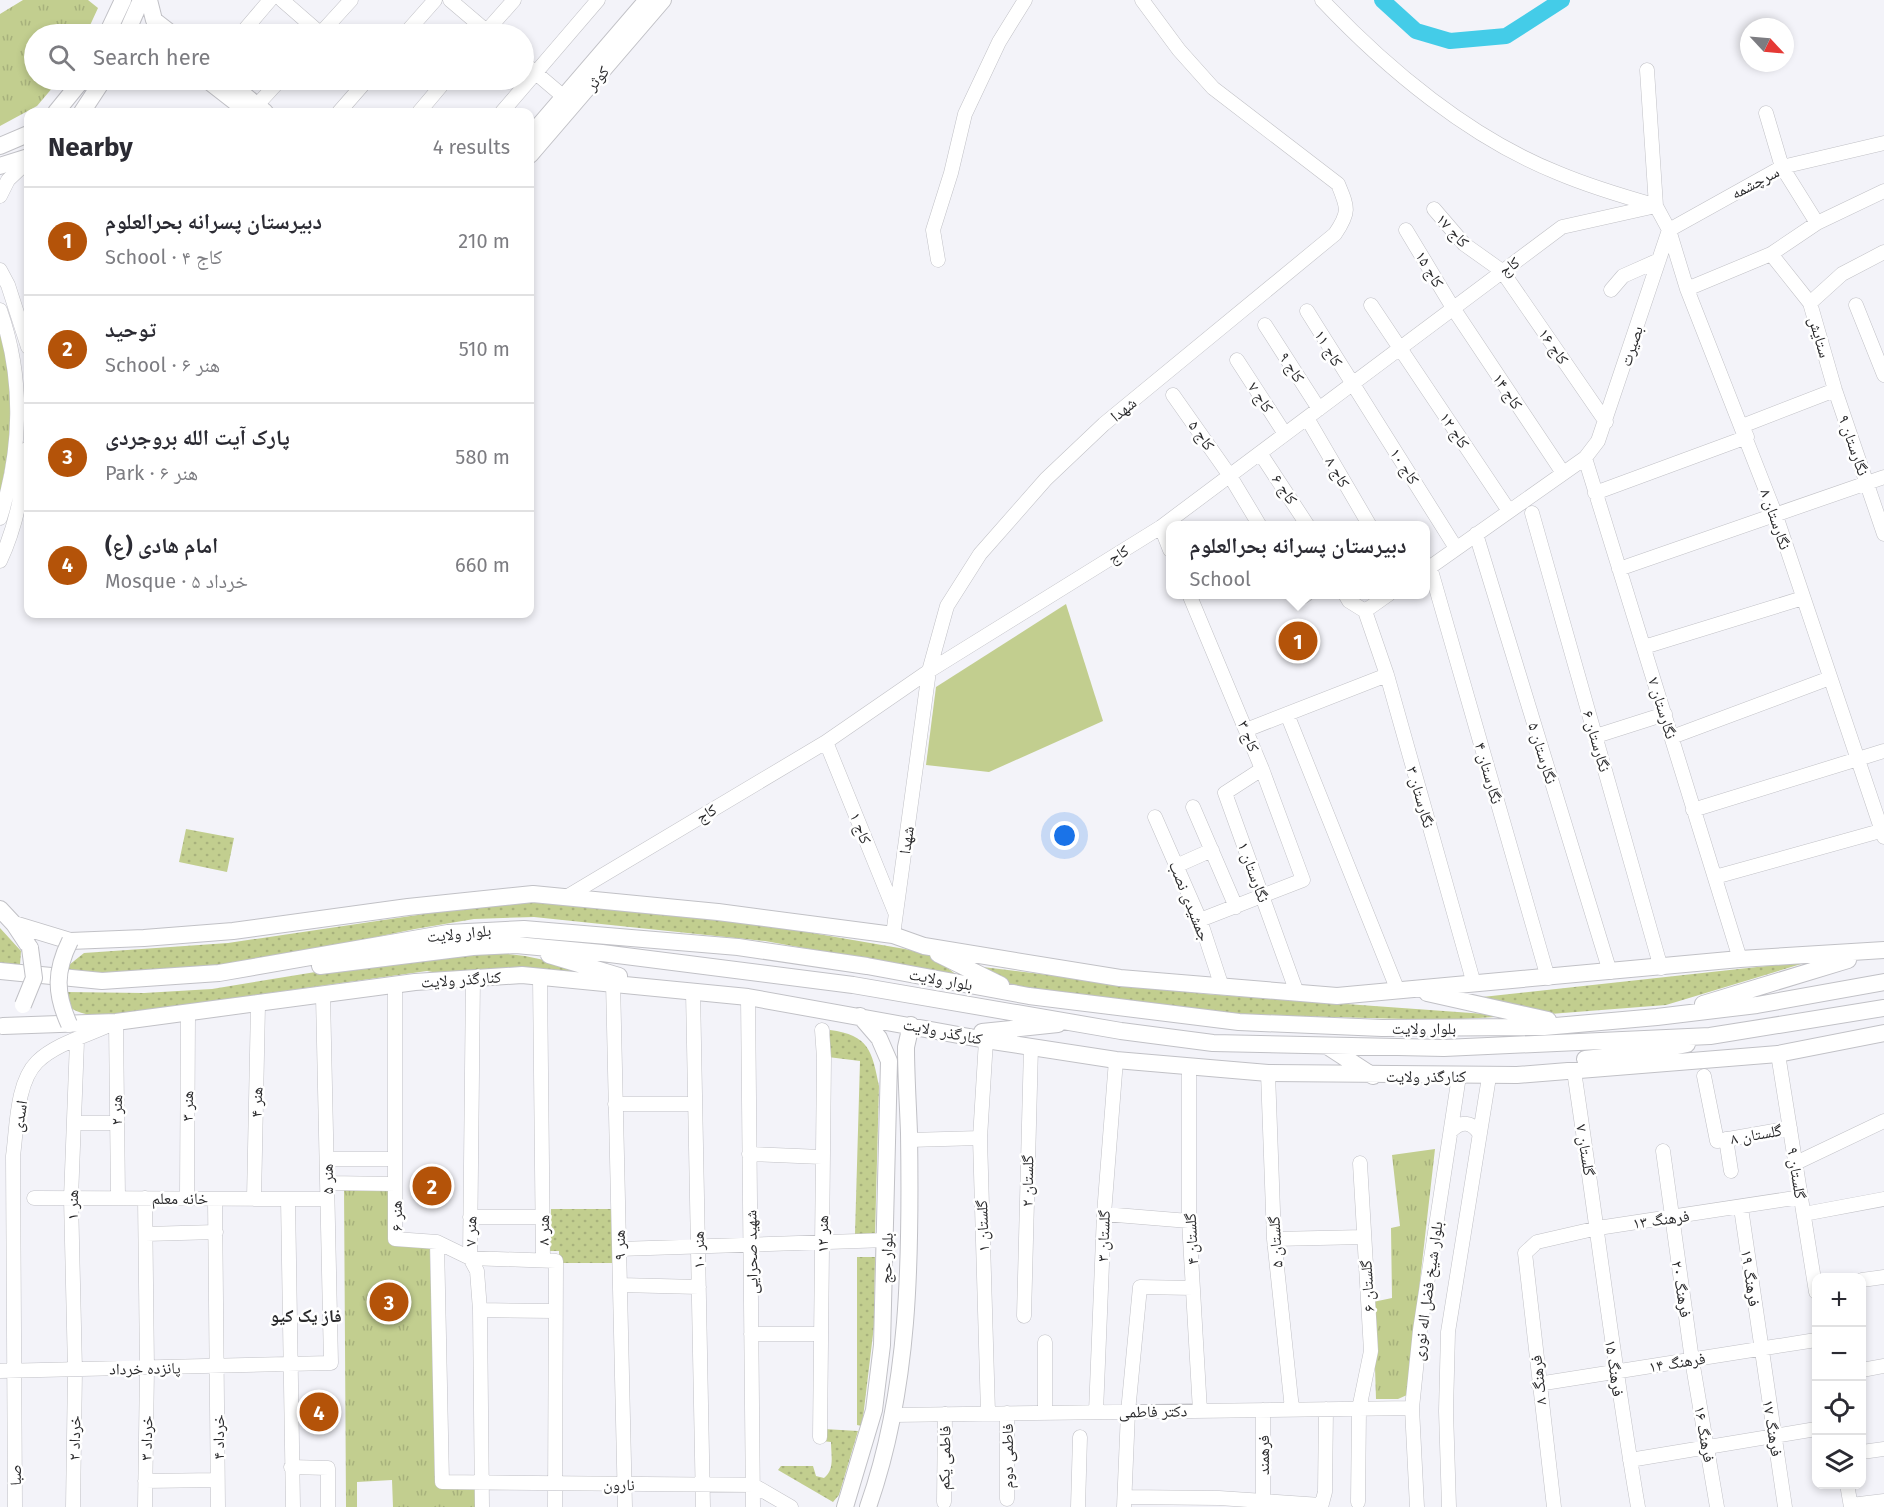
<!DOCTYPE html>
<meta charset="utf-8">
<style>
:root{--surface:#fff;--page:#f2f2f3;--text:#2b2b33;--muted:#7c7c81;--line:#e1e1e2;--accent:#b45309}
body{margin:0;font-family:"Fira Sans","Noto Naskh Arabic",sans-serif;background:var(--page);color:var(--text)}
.controls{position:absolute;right:18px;bottom:18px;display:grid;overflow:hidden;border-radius:12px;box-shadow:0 3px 9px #0003}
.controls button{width:54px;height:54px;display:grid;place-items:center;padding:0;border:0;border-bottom:2px solid var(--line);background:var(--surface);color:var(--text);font:30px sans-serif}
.compass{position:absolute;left:1740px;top:18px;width:54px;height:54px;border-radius:50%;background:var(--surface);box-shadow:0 3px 9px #0003;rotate:116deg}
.you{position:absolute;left:1065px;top:836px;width:21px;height:21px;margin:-15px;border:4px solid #fff;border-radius:50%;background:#1a73e8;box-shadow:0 0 0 9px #1a73e833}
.badge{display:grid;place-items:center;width:39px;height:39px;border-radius:50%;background:var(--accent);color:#fff;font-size:20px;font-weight:700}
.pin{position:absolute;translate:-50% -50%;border:3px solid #fff;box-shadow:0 2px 6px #0006}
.popup{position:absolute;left:1166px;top:521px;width:264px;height:78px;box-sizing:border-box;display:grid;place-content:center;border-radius:12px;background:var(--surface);filter:drop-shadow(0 2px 4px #0005);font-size:20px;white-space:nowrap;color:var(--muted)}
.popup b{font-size:22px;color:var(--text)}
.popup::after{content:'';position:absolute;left:50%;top:100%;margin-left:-12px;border:12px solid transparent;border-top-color:var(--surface)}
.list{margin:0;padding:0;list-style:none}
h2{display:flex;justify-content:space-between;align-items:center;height:78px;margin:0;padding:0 24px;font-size:26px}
h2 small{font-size:20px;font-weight:400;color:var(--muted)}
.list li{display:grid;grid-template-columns:39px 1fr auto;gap:18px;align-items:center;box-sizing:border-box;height:108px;padding:0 24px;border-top:2px solid var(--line)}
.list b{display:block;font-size:22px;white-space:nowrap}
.list p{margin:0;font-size:20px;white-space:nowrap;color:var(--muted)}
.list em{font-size:20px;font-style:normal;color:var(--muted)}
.icon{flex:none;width:33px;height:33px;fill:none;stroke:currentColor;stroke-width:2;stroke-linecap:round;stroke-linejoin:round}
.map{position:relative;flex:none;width:1884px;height:1507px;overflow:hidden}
.search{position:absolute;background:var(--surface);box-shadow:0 3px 9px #0003;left:24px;top:24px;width:510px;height:66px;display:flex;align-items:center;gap:15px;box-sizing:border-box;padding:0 21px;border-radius:33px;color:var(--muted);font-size:22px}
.panel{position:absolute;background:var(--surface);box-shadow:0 3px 9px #0003;left:24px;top:108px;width:510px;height:510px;border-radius:12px}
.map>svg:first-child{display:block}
</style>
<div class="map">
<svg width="1884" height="1507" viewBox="0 0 1884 1507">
<defs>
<pattern id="grass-dots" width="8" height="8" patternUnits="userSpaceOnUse" patternTransform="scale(1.5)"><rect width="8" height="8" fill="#c2ce8f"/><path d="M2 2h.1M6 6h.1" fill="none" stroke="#a7b17c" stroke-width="1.8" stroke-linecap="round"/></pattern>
<pattern id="park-tufts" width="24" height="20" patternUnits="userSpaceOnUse" patternTransform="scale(1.5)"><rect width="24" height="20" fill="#c2ce8f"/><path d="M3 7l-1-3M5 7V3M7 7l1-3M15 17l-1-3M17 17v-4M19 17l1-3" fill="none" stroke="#a7b17c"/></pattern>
</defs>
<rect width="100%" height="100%" fill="#f3f3f9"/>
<!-- grass -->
<path fill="url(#grass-dots)" d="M186,829L234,838L227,872L179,862Z
M526,899L772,926L928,953L958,976L765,941L534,917L474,919L415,929L260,961L162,972L66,973L69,965L84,953L228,943Z
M0,928L21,951L20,965L0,963Z
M498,953L525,956L582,968L583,975H449L427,971L106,1016C91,1016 80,1014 67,1006L65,992L144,993L212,989L334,969Z
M1811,961L1666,1005L1550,1014L1464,999Z
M958,964L1206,994L1513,1016L1444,1020L1255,1015L1122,1002L1019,988Z
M830,1030C869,1035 872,1051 879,1086L875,1235L855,1234L860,1061L828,1057Z
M551,1209H614L622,1263H559V1251H550Z
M857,1257H875L874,1326L862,1426L857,1425Z
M824,1429L858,1431L839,1495L833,1502L778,1470L781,1466H813L816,1476L824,1478C835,1470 831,1455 831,1442L822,1441Z"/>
<!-- park -->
<path fill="url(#park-tufts)" d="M23,0H88L98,8L86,34H34V80H59L37,106L0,126V14Z
M0,321L12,379L11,436L0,495Z
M1435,1149L1407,1395L1398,1399H1376L1373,1302L1392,1298L1391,1228L1400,1226L1392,1155Z
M393,1184V1235H433L435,1479L438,1486H479V1507H393L392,1480L357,1482V1507H346L344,1185Z"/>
<!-- garden -->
<path fill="#c2ce8f" d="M1066,604L1103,721L989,772L926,765L936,687Z"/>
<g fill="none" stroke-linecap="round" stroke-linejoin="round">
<!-- river -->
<path stroke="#44cce8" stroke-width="16" d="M1382,0L1416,31L1450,41L1506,36L1562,0"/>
<defs>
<path id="minor" d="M282,0L321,34
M450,0L490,34
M1322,0C1387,69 1470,138 1558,173C1589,186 1622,196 1654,205
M241,34L270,0
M320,34L351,0
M405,34L435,0
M484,34L514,0
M524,63L564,97
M1647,70L1656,206L1669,230L1687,289L1776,516L1884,837
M257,105L280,80
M339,112L367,80
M419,112L446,80
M502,112L598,0
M1766,113L1782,167L1817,223
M0,196L8,180L28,161
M1434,209L1464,244L1502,271L1606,422
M1406,230L1453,308L1563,473
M1884,252L1842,274L1810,303L1835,390L1884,534
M1771,254L1810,303
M938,260L933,230L951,173L965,114L999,42L1025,0
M0,270L8,285L28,347
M1687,289L1771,254L1817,223L1884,191
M1611,290L1623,276L1659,260
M1371,305L1509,511
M1856,305L1884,375
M0,310C24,378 22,450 0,518
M1307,311L1456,548
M1265,325L1319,409
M1237,360L1285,434
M1173,395L1230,476L1260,526
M1307,418L1370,526
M1260,453L1308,526
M1585,458L1740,959
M1595,493L1747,437L1742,426L1835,390
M1532,513L1661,968
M1161,527L1170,550
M1476,534L1610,972
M0,561C17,525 23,487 28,448
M1430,567L1548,978
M1619,569L1884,477
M1426,570L1585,458L1598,441L1669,230L1782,167L1884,143
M1189,594L1262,769L1303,880L1200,920
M1301,594L1302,597L1307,594
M1345,594L1349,601L1365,611L1389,594
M1365,611L1387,675L1474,984
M1644,647L1803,598
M1287,714L1398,991
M1246,730L1387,675
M1596,736L1665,714
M1672,737L1830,678
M826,742L895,912
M1262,769L1225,793L1297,993
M1193,807L1236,907
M1693,810L1884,751
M1155,817L1200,920L1222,987
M1176,866L1212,850
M1715,877L1884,830
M568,896L826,742L929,671L1161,527L1562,227L1656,206
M893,935L929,671L947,606L980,554L1046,479L1104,424L1335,234C1350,212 1348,208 1338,184L1213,88L1179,50L1142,0
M540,977L543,1260
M473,978L470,1258L477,1271L480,1310L482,1507
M613,982L625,1507
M395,985V1239L437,1242L470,1258L556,1261L555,1507
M693,992L703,1507
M748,997L753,1507
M986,1040L980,1138L988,1413
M1778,1054L1816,1292
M1189,1068V1221L1200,1411
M1574,1071C1596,1216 1613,1362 1638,1507
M1268,1073L1274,1239L1292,1409
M1704,1076L1717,1141L1790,1128
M615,1104H695
M74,1123H116
M1451,1131C1461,1121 1471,1121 1479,1133
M1726,1139L1731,1171
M909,1140L980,1138
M1663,1151L1692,1360L1717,1507
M749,1154L822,1157
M327,1159H395
M1796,1163L1884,1121
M327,1183L395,1184
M34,1198L327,1199
M187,1198L188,1014
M215,1199L218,1507
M254,1199L258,1005
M288,1199L293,1507
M1741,1208L1785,1507
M1104,1214L1189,1221
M1804,1214L1884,1199
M470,1217H543
M146,1234L216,1232
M1274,1239L1364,1237
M437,1242L442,1482L753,1485L791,1507
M619,1249L887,1240
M1862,1280L1884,1277
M620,1285L699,1287
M480,1310L554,1311
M1024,1316L1031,1047
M751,1334H820
M1045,1342V1413
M1862,1370L1884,1366
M0,1371L331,1363L323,996
M1538,1384L1816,1340
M1263,1410V1500
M1096,1412L1104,1214L1116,1060
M1007,1413V1499
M894,1415L1412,1408
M820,1437L824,1058L822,1030
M1862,1452L1884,1449
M1630,1460L1816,1429
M291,1467L328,1468V1507
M145,1481L217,1480
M1847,1484L1851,1507
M1125,1497L1219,1498L1321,1505
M944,1502L945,1414
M1358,1502L1359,1409L1371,1351L1360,1163
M1851,1505L1884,1501
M15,1507L13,1156C17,1128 16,1083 37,1062C56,1043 92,1034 116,1022L118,1198
M73,1507L75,1370L71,1198L77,1041
M145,1507L147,1368L145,1198
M1078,1507L1080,1437
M1124,1507L1128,1412L1140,1287L1193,1288
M1321,1507L1325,1492L1326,1409
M1417,1507L1412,1408L1420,1330L1459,1076
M1449,1507L1446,1411L1448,1332L1489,1077
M1554,1507L1525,1253L1537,1242L1598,1228L1801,1197"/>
<path id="major" d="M149,0L154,20L172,34
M107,34L123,0
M126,34L141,0
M207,80L248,112
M226,80L265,112
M56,112L82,80
M82,112L103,80
M530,136L647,0
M0,146L28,134
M530,155L663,0
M0,166L28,157
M0,909L14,924L30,948
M14,924L70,941L144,938L233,931L408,907L533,894L718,912L893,935L924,946L1120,978L1337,996L1740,959L1884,950
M938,954L1001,985
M549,955L619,976
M320,966L473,947L516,945L602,953L853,985L1121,1031L1213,1043L1444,1048L1710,1036L1884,1008
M0,971L102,981L219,973L448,933L524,929L738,947L867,966L1029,996L1239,1022L1382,1028L1544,1027L1657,1017L1757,1005L1884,982
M1427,993L1548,1020
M1703,1004L1848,960
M3,1026L116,1022L415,982L522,975L748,997L986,1040L1116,1060L1268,1073L1517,1075L1778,1054L1884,1033
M982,1032L1058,1024
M1327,1046L1373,1076
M1585,1059L1649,1052L1687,1044
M845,1507L874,1410L882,1345L889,1061L879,1038L860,1016
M868,1507C910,1388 911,1259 909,1133C908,1104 906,1076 906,1047L911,1025"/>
</defs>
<!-- minor casing -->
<use href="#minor" stroke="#c1c1c6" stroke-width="15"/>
<!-- major casing -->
<use href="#major" stroke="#c1c1c6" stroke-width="18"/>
<!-- minor -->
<use href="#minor" stroke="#fff" stroke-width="14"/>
<!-- major -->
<use href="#major" stroke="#fff" stroke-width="16"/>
<defs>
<path id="major-bridge" d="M23,1005L34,978L30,948
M69,1024C55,993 55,971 70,941"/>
</defs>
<!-- major-bridge casing -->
<use href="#major-bridge" stroke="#c1c1c6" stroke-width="18" stroke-linecap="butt"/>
<!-- major-bridge -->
<use href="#major-bridge" stroke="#fff" stroke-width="16"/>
</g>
<g text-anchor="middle" stroke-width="5" stroke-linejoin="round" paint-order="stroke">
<!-- street labels -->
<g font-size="16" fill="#2a2a2c" stroke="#fff">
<text transform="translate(597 78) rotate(-50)" y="6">کوثر</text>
<text transform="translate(1755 182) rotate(-28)" y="6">سرچشمه</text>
<text transform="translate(1453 230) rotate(47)" y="6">کاج ۱۷</text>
<text transform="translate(1509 266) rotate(-36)" y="6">کاج</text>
<text transform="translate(1430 269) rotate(59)" y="6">کاج ۱۵</text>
<text transform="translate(1820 337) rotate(74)" y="6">ستایش</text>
<text transform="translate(1554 346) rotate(55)" y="6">کاج ۱۶</text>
<text transform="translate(1631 346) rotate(-72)" y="6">بصیرت</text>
<text transform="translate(1329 348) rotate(59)" y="6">کاج ۱۱</text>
<text transform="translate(1292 367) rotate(57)" y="6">کاج ۹</text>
<text transform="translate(1508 391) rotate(56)" y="6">کاج ۱۴</text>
<text transform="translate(1261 397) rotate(57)" y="6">کاج ۷</text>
<text transform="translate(1123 409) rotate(-39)" y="6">شهدا</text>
<text transform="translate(1455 430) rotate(56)" y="6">کاج ۱۲</text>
<text transform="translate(1202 435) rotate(55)" y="6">کاج ۵</text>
<text transform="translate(1854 445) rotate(71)" y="6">نگارستان ۹</text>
<text transform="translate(1405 466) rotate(57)" y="6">کاج ۱۰</text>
<text transform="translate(1338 472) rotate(60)" y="6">کاج ۸</text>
<text transform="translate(1285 489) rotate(56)" y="6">کاج ۶</text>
<text transform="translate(1776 519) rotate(71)" y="6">نگارستان ۸</text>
<text transform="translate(1118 554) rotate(-32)" y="6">کاج</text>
<text transform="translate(1663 708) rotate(73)" y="6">نگارستان ۷</text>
<text transform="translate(1249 736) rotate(68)" y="6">کاج ۳</text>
<text transform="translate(1597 741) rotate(74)" y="6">نگارستان ۶</text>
<text transform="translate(1543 753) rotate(73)" y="6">نگارستان ۵</text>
<text transform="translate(1489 773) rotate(74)" y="6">نگارستان ۴</text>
<text transform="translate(1421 797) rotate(74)" y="6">نگارستان ۳</text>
<text transform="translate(706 813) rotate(-31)" y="6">کاج</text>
<text transform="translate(861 828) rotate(68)" y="6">کاج ۱</text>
<text transform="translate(906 840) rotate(-82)" y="6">شهدا</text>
<text transform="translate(1254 872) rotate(70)" y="6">نگارستان ۱</text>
<text transform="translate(1190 901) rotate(68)" y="6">جمشیدی نصب</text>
<text transform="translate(459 933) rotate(-6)" y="6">بلوار ولایت</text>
<text transform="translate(461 979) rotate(-4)" y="6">کنارگذر ولایت</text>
<text transform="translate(941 979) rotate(10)" y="6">بلوار ولایت</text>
<text x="1424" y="1034">بلوار ولایت</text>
<text transform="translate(943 1031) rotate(11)" y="6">کنارگذر ولایت</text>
<text x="1426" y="1082">کنارگذر ولایت</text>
<text transform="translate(256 1102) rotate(-89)" y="6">هنر ۴</text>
<text transform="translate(187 1106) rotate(-90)" y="6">هنر ۳</text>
<text transform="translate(116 1110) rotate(-90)" y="6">هنر ۲</text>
<text transform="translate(19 1116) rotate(-81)" y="6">اسدی</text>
<text transform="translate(1756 1134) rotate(-10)" y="6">گلستان ۸</text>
<text transform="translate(1586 1150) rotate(81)" y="6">گلستان ۷</text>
<text transform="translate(1797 1173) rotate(81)" y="6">گلستان ۹</text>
<text transform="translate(327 1179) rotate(-91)" y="6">هنر ۵</text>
<text transform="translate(1027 1181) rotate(-89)" y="6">گلستان ۲</text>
<text x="180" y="1204">خانه معلم</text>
<text transform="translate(72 1205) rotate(-90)" y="6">هنر ۱</text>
<text transform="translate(396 1216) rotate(-92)" y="6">هنر ۶</text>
<text transform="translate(1661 1219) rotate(-8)" y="6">فرهنگ ۱۳</text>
<text transform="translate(982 1226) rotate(-92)" y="6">گلستان ۱</text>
<text transform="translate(543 1230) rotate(-90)" y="6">هنر ۸</text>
<text transform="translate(470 1231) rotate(-89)" y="6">هنر ۷</text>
<text transform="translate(822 1234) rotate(-90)" y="6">هنر ۱۲</text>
<text transform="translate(1103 1236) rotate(-88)" y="6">گلستان ۳</text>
<text transform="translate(1191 1239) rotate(-93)" y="6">گلستان ۴</text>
<text transform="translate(1275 1242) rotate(-94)" y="6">گلستان ۵</text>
<text transform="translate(619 1245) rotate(-91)" y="6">هنر ۹</text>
<text transform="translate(698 1250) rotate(-91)" y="6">هنر ۱۰</text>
<text transform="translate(751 1252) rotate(-91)" y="6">شهید صحرایی</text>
<text transform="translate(886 1258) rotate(-88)" y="6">بلوار حج</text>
<text transform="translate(1751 1278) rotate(82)" y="6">فرهنگ ۱۹</text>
<text transform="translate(1367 1286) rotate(-94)" y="6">گلستان ۶</text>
<text transform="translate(1682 1289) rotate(81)" y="6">فرهنگ ۲۰</text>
<text transform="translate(1427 1291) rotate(-82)" y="6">بلوار شیخ فضل اله نوری</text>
<text transform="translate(1677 1362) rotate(-9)" y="6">فرهنگ ۱۴</text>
<text transform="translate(145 1368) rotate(-1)" y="6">پانزده خرداد</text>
<text transform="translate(1615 1368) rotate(82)" y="6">فرهنگ ۱۵</text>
<text transform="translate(1538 1380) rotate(-96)" y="6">فرهنگ ۸</text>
<text transform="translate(1153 1411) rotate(-1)" y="6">دکتر فاطمی</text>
<text transform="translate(1773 1428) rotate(81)" y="6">فرهنگ ۱۷</text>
<text transform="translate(1705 1434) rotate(80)" y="6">فرهنگ ۱۶</text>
<text transform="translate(218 1437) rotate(-90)" y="6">خرداد ۴</text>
<text transform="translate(74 1438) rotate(-89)" y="6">خرداد ۲</text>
<text transform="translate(146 1438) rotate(-89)" y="6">خرداد ۳</text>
<text transform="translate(1263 1455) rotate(-90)" y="6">فرهمند</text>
<text transform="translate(1007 1456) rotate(-90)" y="6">فاطمی دوم</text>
<text transform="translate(944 1458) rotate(-89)" y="6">فاطمی یکم</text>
<text transform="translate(15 1475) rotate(-90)" y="6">صبا</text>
<text transform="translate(619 1484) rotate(1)" y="6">نارون</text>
</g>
<!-- neighbourhood labels -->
<g font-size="18" font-weight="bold" fill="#2a2a2c" stroke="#fff">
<text x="306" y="1322">فاز یک کیو</text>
</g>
</g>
</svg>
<div class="controls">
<button>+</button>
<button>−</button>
<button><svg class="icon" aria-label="locate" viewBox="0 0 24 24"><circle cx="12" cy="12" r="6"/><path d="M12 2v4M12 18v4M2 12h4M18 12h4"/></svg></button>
<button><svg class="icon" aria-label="layers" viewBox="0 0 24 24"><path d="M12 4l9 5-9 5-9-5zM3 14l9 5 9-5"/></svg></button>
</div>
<svg class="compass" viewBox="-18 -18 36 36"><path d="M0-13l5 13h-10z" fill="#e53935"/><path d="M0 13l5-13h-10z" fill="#7c7c81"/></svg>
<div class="you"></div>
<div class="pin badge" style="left:1298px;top:641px">1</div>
<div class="popup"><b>دبیرستان پسرانه بحرالعلوم</b>School</div>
<div class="pin badge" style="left:432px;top:1186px">2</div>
<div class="pin badge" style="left:389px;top:1302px">3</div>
<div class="pin badge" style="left:319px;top:1412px">4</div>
<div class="search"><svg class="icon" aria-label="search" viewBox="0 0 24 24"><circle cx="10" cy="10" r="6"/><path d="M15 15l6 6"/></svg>Search here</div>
<section class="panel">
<h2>Nearby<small>4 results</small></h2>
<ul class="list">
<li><span class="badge">1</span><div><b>دبیرستان پسرانه بحرالعلوم</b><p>School · کاج ۴</p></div><em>210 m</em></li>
<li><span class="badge">2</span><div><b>توحید</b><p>School · هنر ۶</p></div><em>510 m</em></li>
<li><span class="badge">3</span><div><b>پارک آیت الله بروجردی</b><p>Park · هنر ۶</p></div><em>580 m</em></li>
<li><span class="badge">4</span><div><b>امام هادی (ع)</b><p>Mosque · خرداد ۵</p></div><em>660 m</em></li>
</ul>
</section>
</div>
